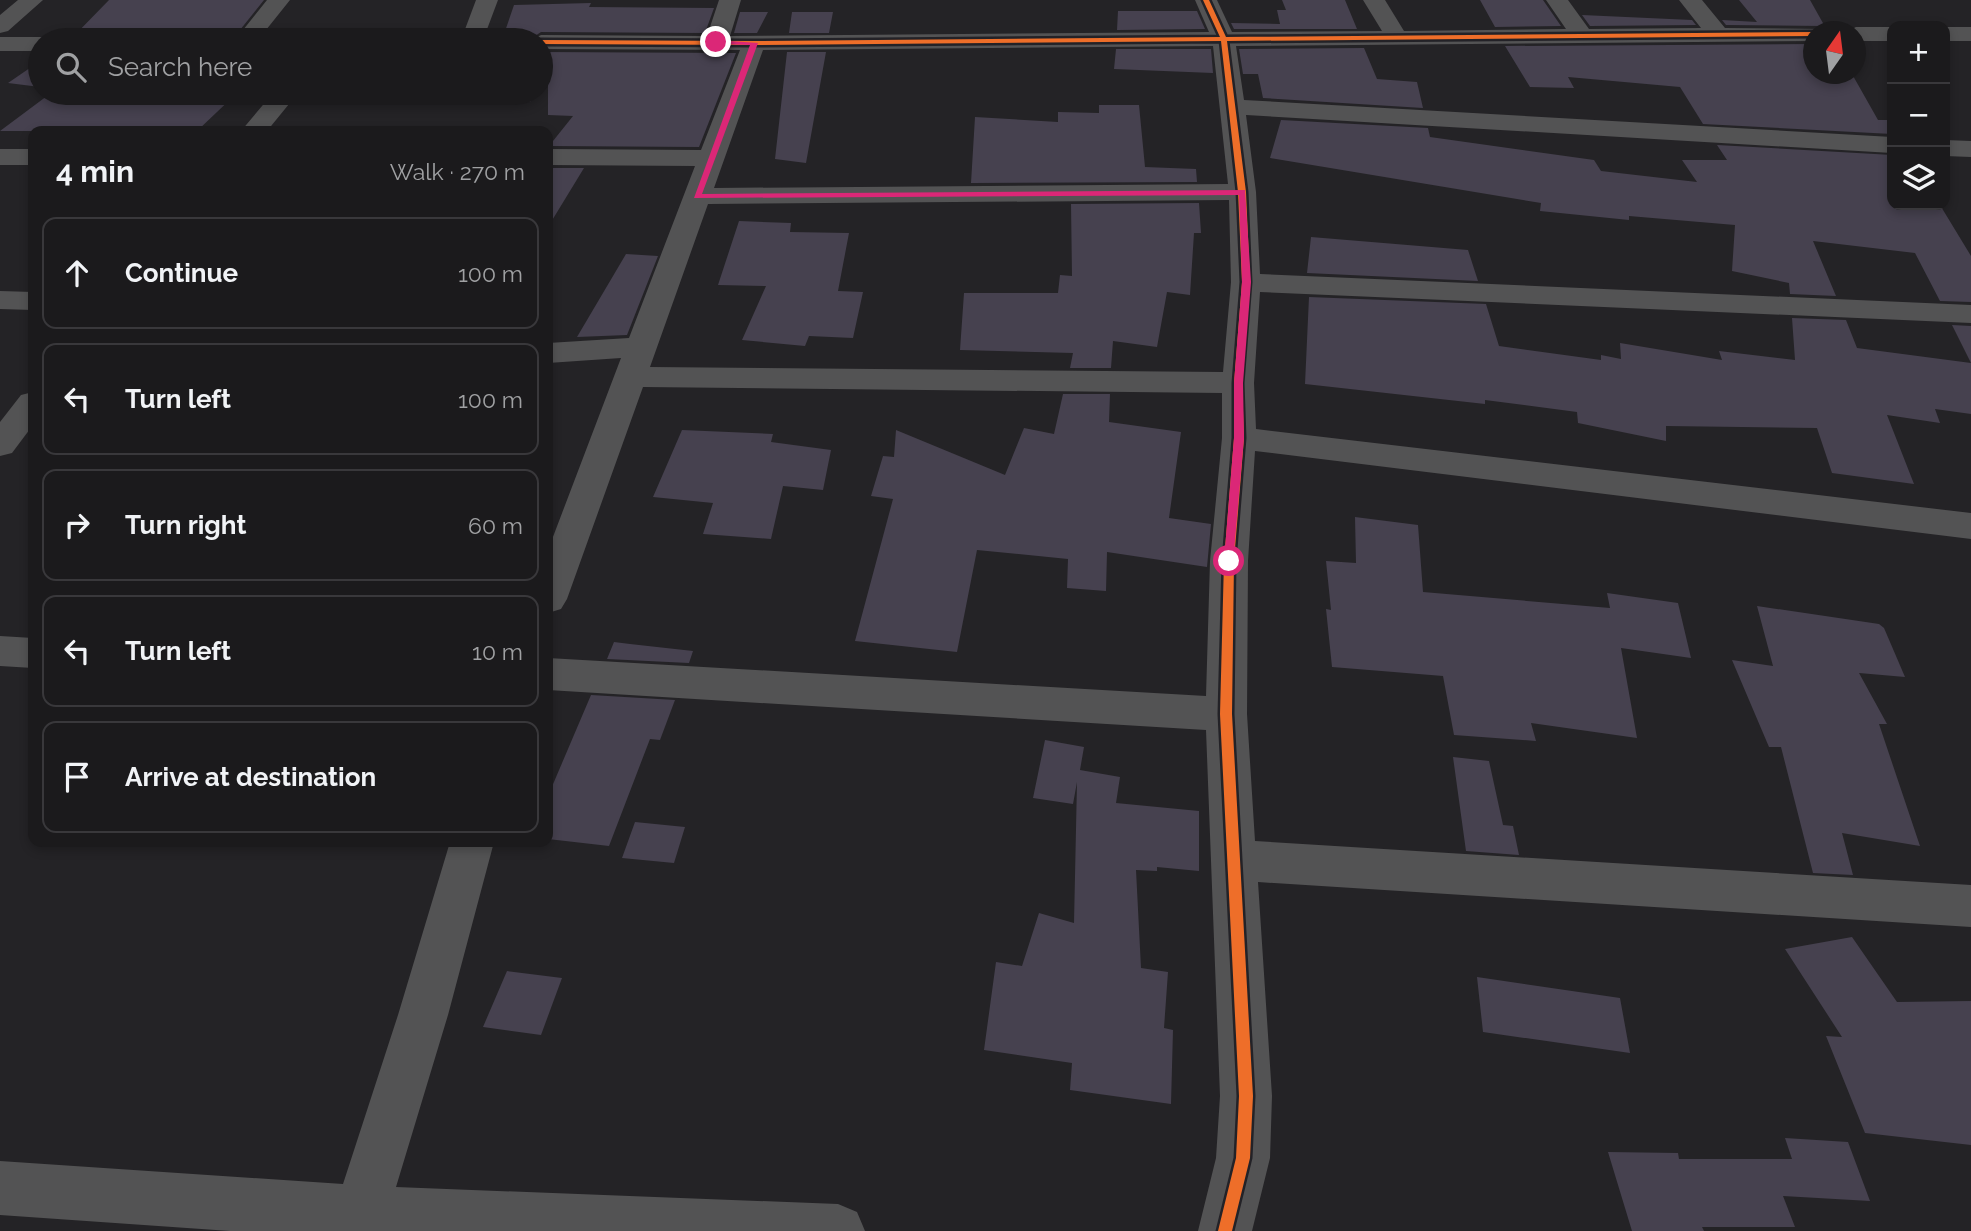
<!DOCTYPE html>
<meta charset="utf-8">
<style>
:root{--surface:#1b1a1c;--page:#242325;--text:#f1f3f6;--muted:#a0a1a3;--line:#39383b}
body{margin:0;font-family:Raleway,sans-serif;background:var(--page);color:var(--text)}
.controls{position:absolute;right:21px;top:21px;display:grid;overflow:hidden;border-radius:14px;box-shadow:0 4px 10px #0003}
.controls button{width:63px;height:63px;display:grid;place-items:center;padding:0;border:0;border-bottom:2px solid var(--line);background:var(--surface);color:var(--text);font:35px sans-serif}
.compass{position:absolute;left:1803px;top:21px;width:63px;height:63px;border-radius:50%;background:var(--surface);box-shadow:0 4px 10px #0003;rotate:14deg}
.stop{position:absolute;width:21px;height:21px;margin:-16px;border:5px solid #db2777;border-radius:50%;background:#fff}
.stop.end{background:#db2777;border-color:#fff;box-shadow:0 2px 7px #0008}
.list{margin:0;padding:0;list-style:none}
h2{display:flex;justify-content:space-between;align-items:center;height:91px;margin:0;padding:0 28px;font-size:30px}
h2 small{font-size:23px;font-weight:400;color:var(--muted)}
.list li{display:grid;grid-template-columns:46px 1fr auto;gap:21px;align-items:center;box-sizing:border-box;height:112px;margin:0 14px 14px;padding:0 14px;border:2px solid var(--line);border-radius:14px}
.list b{display:block;font-size:26px;white-space:nowrap}
.list em{font-size:23px;font-style:normal;color:var(--muted)}
.icon{flex:none;width:38px;height:38px;fill:none;stroke:currentColor;stroke-width:2;stroke-linecap:round;stroke-linejoin:round}
.map{position:relative;flex:none;width:1971px;height:1231px;overflow:hidden}
.search{position:absolute;background:var(--surface);box-shadow:0 4px 10px #0003;left:28px;top:28px;width:525px;height:77px;display:flex;align-items:center;gap:18px;box-sizing:border-box;padding:0 24px;border-radius:38px;color:var(--muted);font-size:26px}
.panel{position:absolute;background:var(--surface);box-shadow:0 4px 10px #0003;left:28px;top:126px;width:525px;height:721px;border-radius:14px}
.map>svg:first-child{display:block}
</style>
<div class="map">
<svg width="1971" height="1231" viewBox="0 0 1971 1231">
<rect width="100%" height="100%" fill="#242326"/>
<!-- building -->
<path fill="#46414f" d="M109,0H264L232,40H70Z
M1282,0H1345L1357,29H1234L1231,23L1280,24L1277,10H1286Z
M1480,0H1543L1561,26L1495,27Z
M1739,0H1810L1828,32L1822,26L1726,25L1722,20L1757,22Z
M591,3L589,7L714,8L705,33L541,32L529,40H502L514,5Z
M1118,11H1197L1205,29L1117,30Z
M740,12H768L757,33H734Z
M792,12H833L829,33H789Z
M1582,15L1692,20L1696,25L1590,26Z
M1814,44V74H1852L1878,120H1890L1892,134L1703,124L1680,87L1568,77L1574,88L1530,87L1505,46Z
M1364,48L1377,79L1417,82L1423,108L1263,98L1258,74H1243L1239,49Z
M1116,49H1211L1213,73L1114,69Z
M541,52L736,53L699,147L549,146L573,116L548,115V78L541,88Z
M787,52H826L806,163L775,159Z
M40,61V87L8,83Z
M51,93H237L197,131H0Z
M483,93H537L530,102H514L480,101Z
M1099,105H1139L1145,167L1196,169L1197,182L971,183L975,117L1058,122V112L1099,113Z
M1281,120L1428,128L1430,137L1594,160L1601,171L1697,182L1682,160H1727L1717,145L1892,155V205H1940L1971,256V302L1940,301L1915,253L1813,241L1836,296L1790,294L1789,283L1732,271L1735,225L1629,216V220L1540,211L1541,203L1270,158Z
M548,168H584L548,227Z
M1199,203L1201,233H1194L1190,295L1167,292L1157,347L1113,341L1111,368H1070L1073,353L960,350L964,293H1058L1060,275L1072,276L1071,204Z
M739,221L791,223L790,232L849,233L838,291L863,292L853,338L809,336L805,346L742,340L766,286L718,285Z
M1311,237L1468,250L1478,281L1307,273Z
M626,254L658,256L627,335L577,337Z
M1309,297L1486,304L1499,346L1601,360V355L1621,359L1620,343L1722,360L1719,351L1795,360L1792,318L1846,320L1857,348L1971,363V414L1935,409L1940,423L1887,415L1914,484L1832,473L1817,428L1666,426V441L1578,423L1577,412L1485,400V404L1305,384Z
M1952,325L1971,326V363Z
M1063,394H1110L1109,422L1181,432L1169,518L1211,524L1207,567L1107,552L1106,591L1067,588L1068,559L977,550L957,652L855,641L893,499L871,496L883,456L894,457L896,430L1005,475L1024,428L1054,434Z
M682,430L773,434L771,442L831,450L823,490L783,486L771,539L703,534L713,503L653,497Z
M1355,517L1418,525L1423,592L1610,608L1607,593L1678,603L1691,658L1621,648L1637,738L1531,723L1536,741L1454,735L1443,676L1332,667L1326,609L1331,610L1326,561L1356,563Z
M1757,606L1879,624L1884,628L1905,677L1859,673L1887,724H1879L1920,846L1842,833L1853,875L1813,873L1781,747H1769L1732,660L1773,666Z
M614,642L630,644L693,651L689,663L607,659Z
M591,695L675,700L660,740L650,739L609,846L548,839V796Z
M1045,740L1084,747L1080,770L1120,777L1116,803L1199,811V871L1157,867V871L1136,870L1141,968L1168,972L1164,1028L1173,1030L1171,1104L1070,1090L1072,1063L984,1050L996,962L1022,966L1039,913L1074,923L1077,782L1073,804L1033,798Z
M1453,757L1489,761L1503,825L1513,826L1519,855L1466,851Z
M635,822L685,827L674,863L622,858Z
M1852,937L1897,1002L1971,1001V1145L1865,1133L1826,1036L1842,1037L1785,949Z
M507,971L562,978L541,1035L483,1027Z
M1477,977L1620,998L1630,1053L1483,1032Z
M1785,1138L1848,1142L1870,1201L1783,1196L1795,1227H1702L1704,1231H1632L1608,1152L1678,1153L1679,1159H1792Z"/>
<g fill="none" stroke-linecap="round" stroke-linejoin="round">
<!-- minor -->
<path fill="#535354" fill-rule="evenodd" d="M18,0H43L8,31L0,33V15Z
M267,0H290L258,40H235Z
M476,0H498L483,40H461Z
M719,0H741L730,36L1209,32L1195,0H1217L1232,32L1382,31L1363,0H1385L1404,31L1566,29L1546,0H1568L1589,29L1701,28L1679,0H1702L1725,28L1822,29L1824,32H1814V41L1236,46L1244,100L1892,137V153L1246,115L1256,192L1260,274L1971,305V323L1260,292L1254,383L1256,429L1971,513V539L1255,451L1248,561L1247,714L1255,841L1971,885V927L1258,882L1272,1096L1270,1158L1252,1231H1198L1216,1158L1220,1096L1206,730L548,690V658L1206,696L1210,561L1222,438V393L643,387L567,599L561,609L548,613V550L621,358L548,363V343L629,338L695,166L548,165V149L701,150L740,50L541,49V40H531L541,35L707,36ZM1213,46L1228,184L714,188L763,50ZM1229,200L1231,282L1223,372L650,367L708,204Z
M1856,27H1892V41H1856V32H1846Z
M1945,27H1971V41H1945Z
M0,37H40L49,40H40V51H0Z
M273,93H298L267,131H241Z
M1945,140L1971,141V157L1945,156Z
M0,149H33V165H0Z
M0,291L33,292V310L0,309Z
M33,392V425L12,453L0,456V422L21,395Z
M0,636L33,638V668L0,666Z
M450,842H494L448,1015L396,1187L838,1204L857,1212L865,1231H230L0,1215V1161L343,1184L398,1015Z"/>
<defs>
<path id="cycleway" d="M1203,0H1209L1226,37L1814,32V36L1227,41L1246,192L1250,282L1242,383L1244,438L1234,561L1232,714L1253,1096L1250,1158L1232,1231H1218L1236,1158L1239,1096L1220,714L1224,561L1234,438V383L1242,282L1238,192L1221,41L754,45L541,44L540,40L754,41L1220,37Z"/>
</defs>
<!-- cycleway casing -->
<use href="#cycleway" stroke="#232227" stroke-width="5"/>
<!-- cycleway -->
<use href="#cycleway" fill="#ee6e29" fill-rule="evenodd"/>
</g>
<!-- route -->
<path fill="#db2777" d="M716,40L758,43L702,194L1245,190L1251,282L1243,383L1244,438L1233,563H1226L1224,561L1234,438V383L1242,282L1239,195L694,198L750,45L714,44Z"/>
</svg>
<div class="controls">
<button>+</button>
<button>−</button>
<button><svg class="icon" aria-label="layers" viewBox="0 0 24 24"><path d="M12 4l9 5-9 5-9-5zM3 14l9 5 9-5"/></svg></button>
</div>
<svg class="compass" viewBox="-18 -18 36 36"><path d="M0-13l5 13h-10z" fill="#e53935"/><path d="M0 13l5-13h-10z" fill="#a0a1a3"/></svg>
<div class="stop" style="left:1229px;top:561px"></div>
<div class="stop end" style="left:716px;top:42px"></div>
<div class="search"><svg class="icon" aria-label="search" viewBox="0 0 24 24"><circle cx="10" cy="10" r="6"/><path d="M15 15l6 6"/></svg>Search here</div>
<section class="panel">
<h2>4 min<small>Walk · 270 m</small></h2>
<ul class="list">
<li><svg class="icon" aria-label="ahead" viewBox="0 0 24 24"><path d="M12 20V5M6 11l6-6 6 6"/></svg><div><b>Continue</b></div><em>100 m</em></li>
<li><svg class="icon" aria-label="left" viewBox="0 0 24 24"><path d="M17 20v-9H6M10 6l-5 5 5 5"/></svg><div><b>Turn left</b></div><em>100 m</em></li>
<li><svg class="icon" aria-label="right" viewBox="0 0 24 24"><path d="M7 20v-9h11M14 6l5 5-5 5"/></svg><div><b>Turn right</b></div><em>60 m</em></li>
<li><svg class="icon" aria-label="left" viewBox="0 0 24 24"><path d="M17 20v-9H6M10 6l-5 5 5 5"/></svg><div><b>Turn left</b></div><em>10 m</em></li>
<li><svg class="icon" aria-label="arrive" viewBox="0 0 24 24"><path d="M6 21V4h12l-3 4 3 4H6"/></svg><div><b>Arrive at destination</b></div></li>
</ul>
</section>
</div>
